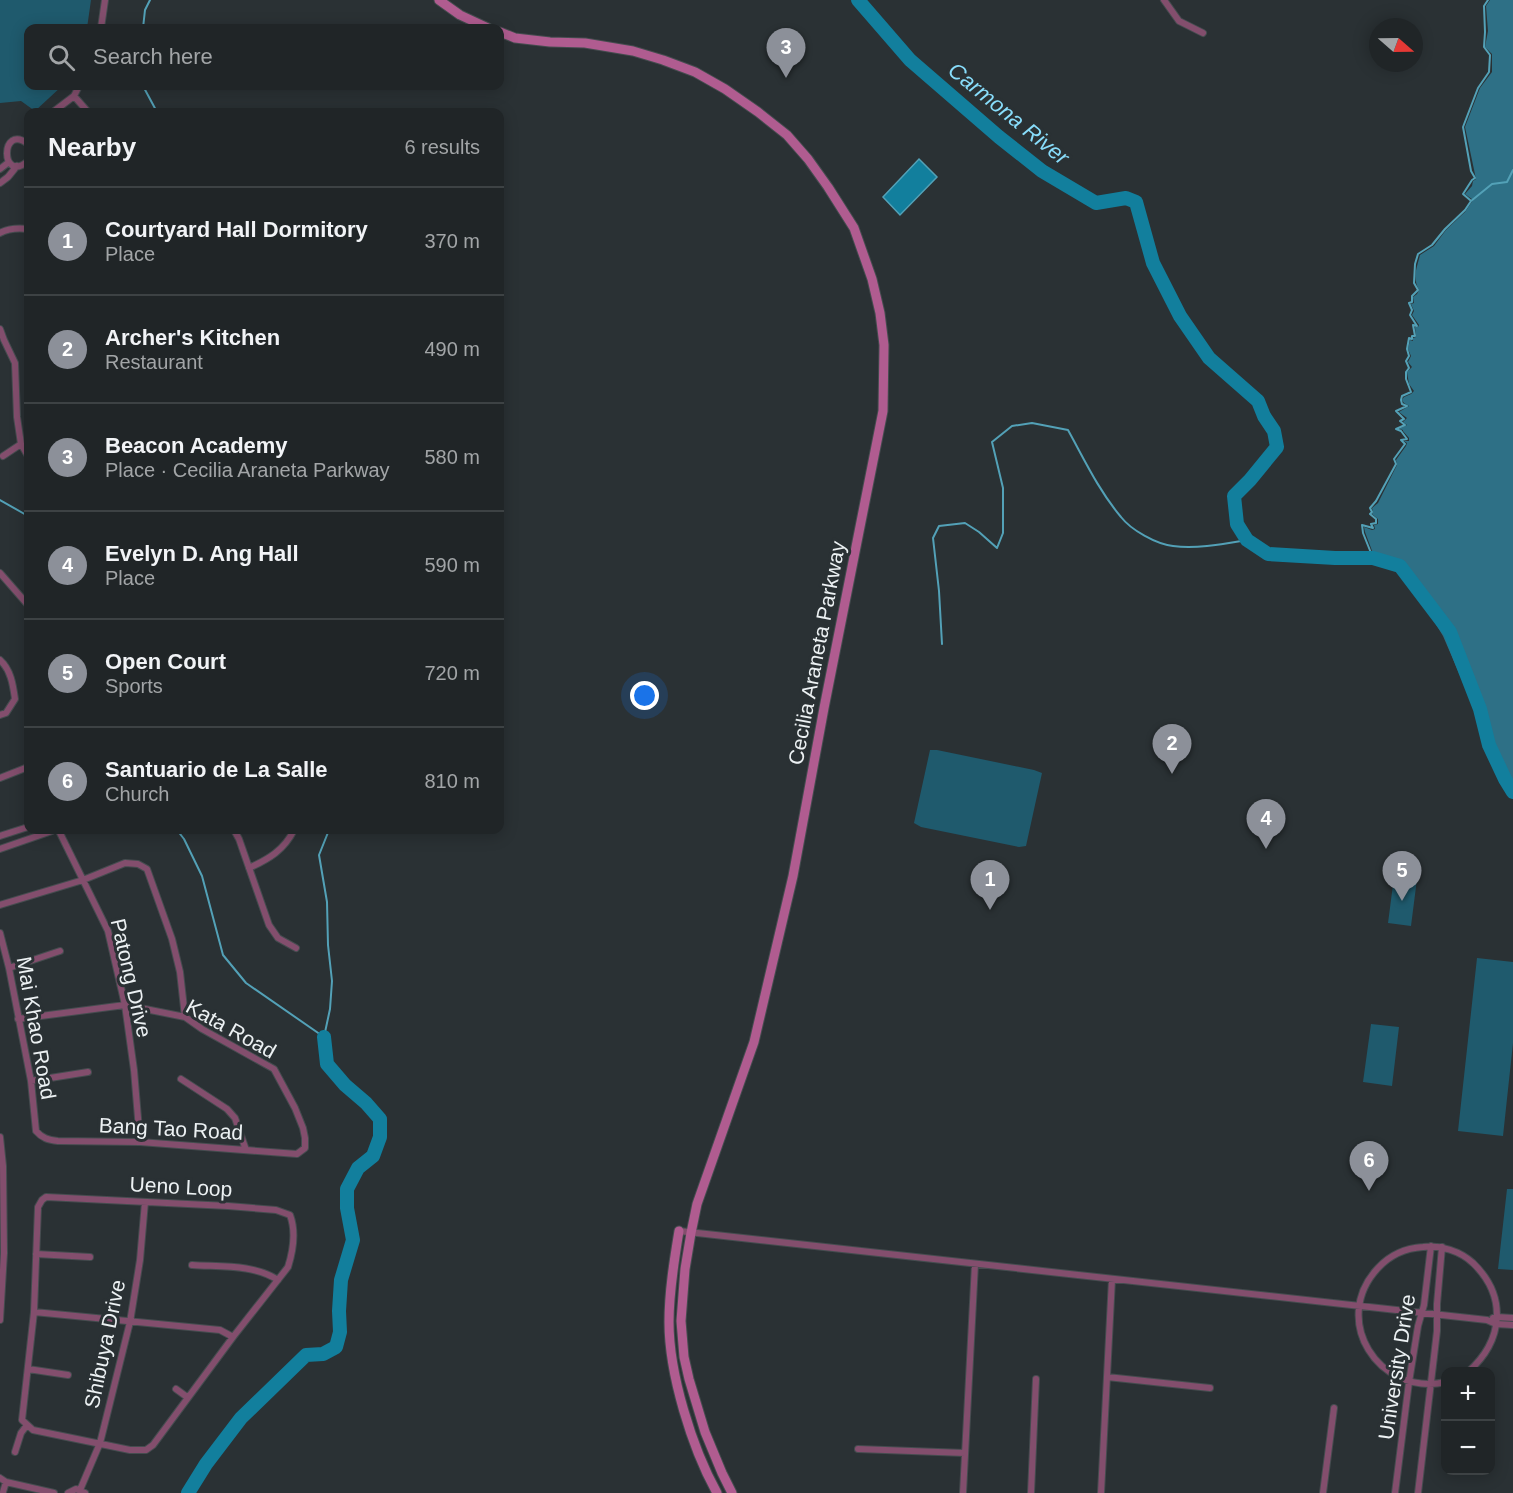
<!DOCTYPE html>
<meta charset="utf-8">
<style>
:root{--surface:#202527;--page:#2d3133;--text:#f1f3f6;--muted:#a2a5a7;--line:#3d4244;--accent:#8c9099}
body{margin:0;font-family:Arial,sans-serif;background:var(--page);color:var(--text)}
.controls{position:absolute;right:18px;bottom:18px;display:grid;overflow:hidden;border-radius:12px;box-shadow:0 3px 15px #0003}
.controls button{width:54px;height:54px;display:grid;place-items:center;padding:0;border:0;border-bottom:2px solid var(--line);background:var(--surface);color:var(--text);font:30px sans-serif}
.compass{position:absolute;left:1369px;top:18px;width:54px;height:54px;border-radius:50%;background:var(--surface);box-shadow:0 3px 15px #0003;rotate:110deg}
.you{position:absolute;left:645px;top:696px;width:21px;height:21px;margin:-15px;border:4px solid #fff;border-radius:50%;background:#1a73e8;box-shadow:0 0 0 9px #1a73e833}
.badge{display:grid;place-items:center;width:39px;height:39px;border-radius:50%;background:var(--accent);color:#fff;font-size:20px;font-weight:700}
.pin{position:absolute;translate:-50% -50px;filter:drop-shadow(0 2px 3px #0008)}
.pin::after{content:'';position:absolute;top:32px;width:21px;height:18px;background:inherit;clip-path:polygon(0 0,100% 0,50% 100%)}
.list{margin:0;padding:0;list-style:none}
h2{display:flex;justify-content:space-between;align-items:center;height:78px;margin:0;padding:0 24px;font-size:26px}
h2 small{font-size:20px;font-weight:400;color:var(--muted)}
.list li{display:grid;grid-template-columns:39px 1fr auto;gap:18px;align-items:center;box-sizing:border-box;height:108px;padding:0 24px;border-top:2px solid var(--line)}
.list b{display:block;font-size:22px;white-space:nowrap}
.list p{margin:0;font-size:20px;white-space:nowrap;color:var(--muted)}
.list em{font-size:20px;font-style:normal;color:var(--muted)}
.icon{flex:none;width:33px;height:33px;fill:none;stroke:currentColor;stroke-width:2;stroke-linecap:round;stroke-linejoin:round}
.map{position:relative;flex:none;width:1513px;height:1493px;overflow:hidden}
.search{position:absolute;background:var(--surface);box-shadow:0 3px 15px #0003;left:24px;top:24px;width:480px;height:66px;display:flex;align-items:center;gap:15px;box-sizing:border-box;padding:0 21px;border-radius:12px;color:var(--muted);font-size:22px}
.panel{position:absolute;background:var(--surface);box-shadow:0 3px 15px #0003;left:24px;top:108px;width:480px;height:726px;border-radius:12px}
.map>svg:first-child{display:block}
</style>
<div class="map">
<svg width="1513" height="1493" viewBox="0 0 1513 1493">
<rect width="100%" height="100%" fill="#2a3134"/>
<!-- green -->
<path fill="#1f5a6d" d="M0,0H91L87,28H28V86H62L35,111L21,101L0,103Z
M930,750H937L1034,770L1042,773L1026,846L1019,847L921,827L914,823Z
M1394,877L1417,879L1411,926L1388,923Z
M1477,958L1513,962V1043L1503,1136L1458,1131Z
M1371,1024L1399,1027L1392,1086L1363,1082Z
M1507,1189H1513V1270L1498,1269Z"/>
<!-- forest -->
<path fill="#2e7086" d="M1490,0H1513V792L1505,779L1490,745L1443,636L1400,565L1374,556L1365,532L1364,527L1372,530L1375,529L1374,525L1378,524V519L1372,514L1373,512L1372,508L1378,503L1397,465L1396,460L1406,446L1407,443L1404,441H1409V438L1403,431V430L1399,429L1407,425L1403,422L1407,418L1399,412L1409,406L1404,403L1402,400L1404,397L1411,394L1414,391L1409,384L1407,372L1412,367L1408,362L1411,356L1408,349L1410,340L1413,341V338L1416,337L1415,327H1418L1419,325L1412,315L1414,311L1411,304L1414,303L1413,297L1417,294L1419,290C1412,277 1417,268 1420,255L1434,246L1446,230L1465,212L1473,200L1465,194L1472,186L1473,181L1476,179L1465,127L1480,88L1492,72V54L1485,47L1488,31L1486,6Z"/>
<!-- water -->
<path fill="#127f9d" stroke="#53a1b7" stroke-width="1.5" d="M919,159L937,177L900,215L883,197Z"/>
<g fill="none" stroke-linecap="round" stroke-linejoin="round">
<!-- stream -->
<path stroke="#53a1b7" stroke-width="2" d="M143,28L145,10L150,0
M143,86L157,112
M1470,200L1463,194L1472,180L1475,178L1471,171L1463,127L1478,88L1489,72L1490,55L1484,47L1485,32L1484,6L1488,0
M0,500L28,516
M1373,558L1363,533L1362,525L1373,528L1371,524L1376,523V519L1370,514L1372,512L1370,508L1376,501L1396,464L1394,459L1405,444L1401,440L1407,439L1401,431L1396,429L1405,425L1400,421L1404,419L1396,411L1407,406L1402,404L1401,400L1402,396L1411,392L1406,379V372L1409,368L1406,361L1409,356L1407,349L1409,338L1412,339V336H1415L1413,325L1417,326L1410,315L1412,310L1409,303L1412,302V296L1418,290L1414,283L1415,264L1418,254L1432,245L1445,229L1465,210L1471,201L1492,184L1507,182L1513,170
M942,644L939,591L933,538L939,526L965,523L979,532L997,548L1003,533V488L992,442L1012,426L1032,423L1068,430C1084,459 1099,491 1121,517C1131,530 1156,544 1173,546C1197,549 1223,544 1247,540
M177,830L184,839L202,876L223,955L246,983L324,1037L330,1009L332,981L328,945L327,902L319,855L329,830"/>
<!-- river -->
<path stroke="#127f9d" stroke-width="14" d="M858,0L910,60L999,137L1042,171L1096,203L1126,198L1136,202L1153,263L1180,316L1209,358L1258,401L1264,416L1274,431L1277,447L1250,480L1234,496L1237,524L1247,540L1268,554L1335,558H1373L1400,566L1450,632L1480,709L1489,745L1505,779L1513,792
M188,1493L206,1464L241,1418L306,1355L323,1354L336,1347L340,1332L339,1311L341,1280L353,1240L347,1208V1189L358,1168L373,1156L380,1137V1119L366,1103L345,1085L327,1064L324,1037"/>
<defs>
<path id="street" d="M1164,0L1179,21L1203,33
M101,28L105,0
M74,96L88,112
M53,112L74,96L79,86
M28,144C0,122 0,185 28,161
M0,169L9,162
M0,183L8,177L17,166
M0,233C9,228 19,228 28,229
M0,329L4,340L15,363L17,417L21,444L28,456
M3,456L21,444
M0,573L28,605
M0,660C11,670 13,685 15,699L6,713L0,715
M0,778L28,767
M234,830L239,839L269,925L278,938L296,948
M59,831L108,931L125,1005L134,1070L140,1142
M0,836L28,827
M0,849L52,831
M249,868C269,859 284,850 294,830
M0,905L83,880L125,863L138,864L147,869L172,939L180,972L185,1017
M0,933L9,968L31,1081L36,1131C42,1138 48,1140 58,1141L140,1142L297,1154L305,1148V1138L303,1128L295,1108L274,1069L202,1029L185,1017L125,1005L18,1019
M9,968L60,951
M181,1079L227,1109L235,1118L246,1150
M31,1081L88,1072
M0,1137L3,1166L4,1253L0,1320
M46,1197L228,1206L276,1210L290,1215C296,1231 293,1251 288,1267L233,1337L153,1445L146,1450H130L33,1430L22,1420L34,1312L38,1207L42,1200Z
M679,1231L1487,1320L1496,1324L1513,1325
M36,1254L90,1257
M192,1265C220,1267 254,1264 278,1280
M34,1312L220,1330L233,1337
M1493,1318L1497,1317L1513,1318
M28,1369L68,1375
M1107,1377L1210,1388
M1446,1382C1378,1397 1330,1319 1378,1268C1390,1255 1406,1248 1423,1247C1441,1245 1460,1251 1473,1263C1508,1297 1503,1341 1468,1372
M176,1389L187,1397
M858,1449L965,1453
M15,1452L21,1433L27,1425
M0,1478L6,1482L54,1493
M80,1490L100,1443L130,1322L140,1260L145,1202
M3,1492L6,1482
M68,1493L76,1489L85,1493
M963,1493L975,1264
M1031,1493L1036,1379
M1101,1493L1112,1279
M1323,1493L1334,1408
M1395,1493L1409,1382L1418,1326L1424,1305L1431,1246
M1418,1493L1437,1331V1304L1442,1247"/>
<path id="secondary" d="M439,0L460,15L488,28
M500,32L515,38L550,42L585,43L633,51L663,60L695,72L725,89L758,112L787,135L808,159L828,187L854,228L872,279L880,313L884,345L883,411L824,708L793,876L754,1042L697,1204L691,1233L685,1269L681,1321L684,1357L689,1379L705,1432L722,1473L732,1493
M679,1231C674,1261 669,1292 669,1322C669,1374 692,1448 717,1493"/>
</defs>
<!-- street casing -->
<use href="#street" stroke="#454c4f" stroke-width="8"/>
<!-- secondary casing -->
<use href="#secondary" stroke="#454c4f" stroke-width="11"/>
<!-- street -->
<use href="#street" stroke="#834e6d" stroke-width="6"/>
<!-- secondary -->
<use href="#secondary" stroke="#b05c90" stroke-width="9"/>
</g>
<g text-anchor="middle" stroke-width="6" stroke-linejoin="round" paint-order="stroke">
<!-- street labels -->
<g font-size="21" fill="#ecf1f3" stroke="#2a3134">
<text transform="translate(817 653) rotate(-79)" y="7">Cecilia Araneta Parkway</text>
<text transform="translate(131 978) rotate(77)" y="7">Patong Drive</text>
<text transform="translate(36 1028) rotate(80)" y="7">Mai Khao Road</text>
<text transform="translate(231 1029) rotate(29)" y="7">Kata Road</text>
<text transform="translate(171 1129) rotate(3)" y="7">Bang Tao Road</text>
<text transform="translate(181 1187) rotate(3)" y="7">Ueno Loop</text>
<text transform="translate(105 1344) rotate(-78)" y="7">Shibuya Drive</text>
<text transform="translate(1397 1367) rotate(-81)" y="7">University Drive</text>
</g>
<!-- water labels -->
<g font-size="22" font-style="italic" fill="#88ddfb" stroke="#2a3134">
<text transform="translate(1009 113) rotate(39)" y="8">Carmona River</text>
</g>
</g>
</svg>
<div class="controls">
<button>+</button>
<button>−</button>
</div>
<svg class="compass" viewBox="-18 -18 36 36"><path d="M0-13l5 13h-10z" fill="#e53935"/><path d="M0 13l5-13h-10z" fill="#a2a5a7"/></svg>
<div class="you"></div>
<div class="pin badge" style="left:990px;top:910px">1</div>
<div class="pin badge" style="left:1172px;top:774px">2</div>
<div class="pin badge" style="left:786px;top:78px">3</div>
<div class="pin badge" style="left:1266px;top:849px">4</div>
<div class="pin badge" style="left:1402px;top:901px">5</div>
<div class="pin badge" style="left:1369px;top:1191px">6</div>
<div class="search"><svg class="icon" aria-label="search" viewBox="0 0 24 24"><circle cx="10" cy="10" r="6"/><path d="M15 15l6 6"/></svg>Search here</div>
<section class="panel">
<h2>Nearby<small>6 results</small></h2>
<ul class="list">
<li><span class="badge">1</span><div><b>Courtyard Hall Dormitory</b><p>Place</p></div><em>370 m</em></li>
<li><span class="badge">2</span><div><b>Archer's Kitchen</b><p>Restaurant</p></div><em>490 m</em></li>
<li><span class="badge">3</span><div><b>Beacon Academy</b><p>Place · Cecilia Araneta Parkway</p></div><em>580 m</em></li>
<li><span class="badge">4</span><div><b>Evelyn D. Ang Hall</b><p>Place</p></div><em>590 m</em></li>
<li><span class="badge">5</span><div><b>Open Court</b><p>Sports</p></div><em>720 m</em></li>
<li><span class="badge">6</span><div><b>Santuario de La Salle</b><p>Church</p></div><em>810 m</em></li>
</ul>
</section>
</div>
